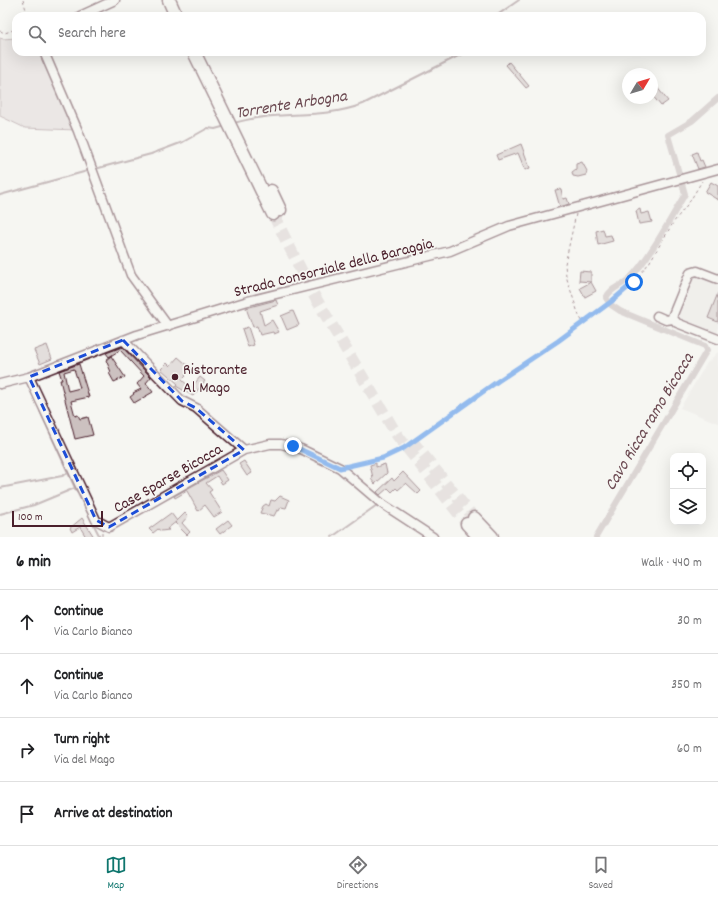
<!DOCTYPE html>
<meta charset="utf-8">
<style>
:root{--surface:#fff;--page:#f6f6f6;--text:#202124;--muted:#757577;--line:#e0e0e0;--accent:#0f766e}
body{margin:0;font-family:Dekko,sans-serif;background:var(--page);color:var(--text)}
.controls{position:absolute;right:12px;bottom:12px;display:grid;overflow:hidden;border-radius:8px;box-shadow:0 4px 16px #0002}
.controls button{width:36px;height:36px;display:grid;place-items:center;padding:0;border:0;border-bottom:1px solid var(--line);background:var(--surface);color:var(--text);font:20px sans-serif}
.compass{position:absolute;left:622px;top:68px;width:36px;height:36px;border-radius:50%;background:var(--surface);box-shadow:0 4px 16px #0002;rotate:52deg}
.scale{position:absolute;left:12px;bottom:10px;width:91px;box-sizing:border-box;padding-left:4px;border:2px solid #4a1f2b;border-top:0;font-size:11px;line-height:14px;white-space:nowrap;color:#4a1f2b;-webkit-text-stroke:3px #f6f6f2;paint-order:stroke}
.stop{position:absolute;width:12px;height:12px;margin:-9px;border:3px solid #1a73e8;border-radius:50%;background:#fff}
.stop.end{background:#1a73e8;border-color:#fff;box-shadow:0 1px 4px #0008}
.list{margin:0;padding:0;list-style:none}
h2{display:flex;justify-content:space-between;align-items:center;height:52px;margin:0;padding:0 16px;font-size:17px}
h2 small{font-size:13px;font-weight:400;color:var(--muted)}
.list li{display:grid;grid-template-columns:26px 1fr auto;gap:12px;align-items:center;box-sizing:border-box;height:64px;padding:0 16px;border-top:1px solid var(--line)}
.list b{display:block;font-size:15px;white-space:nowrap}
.list p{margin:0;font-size:13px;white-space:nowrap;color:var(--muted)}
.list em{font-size:13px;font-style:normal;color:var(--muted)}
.icon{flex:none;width:22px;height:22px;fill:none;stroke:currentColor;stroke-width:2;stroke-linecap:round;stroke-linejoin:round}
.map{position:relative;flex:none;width:718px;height:537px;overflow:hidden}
.search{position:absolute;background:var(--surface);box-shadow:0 4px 16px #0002;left:12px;right:12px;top:12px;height:44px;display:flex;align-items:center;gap:10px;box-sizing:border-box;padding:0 14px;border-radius:12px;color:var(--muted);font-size:15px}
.sheet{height:308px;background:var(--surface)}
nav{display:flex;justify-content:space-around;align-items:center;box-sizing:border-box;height:56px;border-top:1px solid var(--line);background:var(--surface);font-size:11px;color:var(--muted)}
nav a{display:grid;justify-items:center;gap:2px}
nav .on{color:var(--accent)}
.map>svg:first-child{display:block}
</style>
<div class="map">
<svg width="718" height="537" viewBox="0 0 718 537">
<rect width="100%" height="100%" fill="#f6f6f2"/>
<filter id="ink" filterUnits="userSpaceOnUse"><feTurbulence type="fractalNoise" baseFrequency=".025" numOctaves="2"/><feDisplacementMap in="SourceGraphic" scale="8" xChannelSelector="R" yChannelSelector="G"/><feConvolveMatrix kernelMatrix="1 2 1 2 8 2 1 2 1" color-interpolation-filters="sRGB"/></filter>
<g filter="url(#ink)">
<!-- built -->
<path fill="#e9e6e3" d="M692,266H697L718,274V346L654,320L658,311L663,314L667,313L684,273Z
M718,352V423L680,408L707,363Z"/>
<!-- green -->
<path fill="#ddd6d5" stroke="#947a80" d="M0,38L3,39L16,38V52H40L76,130L25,128L0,116Z"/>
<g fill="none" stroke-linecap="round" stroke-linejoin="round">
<!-- stream -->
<path stroke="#8e747a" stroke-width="2" d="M496,16L519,0
M234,123C276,110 322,120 363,104L466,52
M95,169L151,154L183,142L208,128L215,129L226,126
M0,195L91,170
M0,389L9,386
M40,411L75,488
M0,488L62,476L68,473
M0,514L34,505L75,488L100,537
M332,537L377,505L379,506"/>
<!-- canal -->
<path stroke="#bbadae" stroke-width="6" d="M596,537L707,350L705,346L620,311L611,305L606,298C610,288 623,285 630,278C649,259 671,218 685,194L668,135L692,121L718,98"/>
</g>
<!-- building -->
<path fill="#ccc1c0" stroke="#4a1f2b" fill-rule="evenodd" d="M509,62L529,86L526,88L506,65Z
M656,86L668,101L661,106L652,95V89Z
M521,144L530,168L525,170L518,153L498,160L496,155Z
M697,152L700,161L702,160L705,167L698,169L692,154Z
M582,162L587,171L586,175L578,177L573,176L572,172L576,169V164Z
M711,182L718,186V200L705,192Z
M561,189L563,199L567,198L569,204L560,207L555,190Z
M640,209L641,214L649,212L652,222L639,224L636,211Z
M603,229L605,236L611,235L613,241L598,245L596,231Z
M580,271L591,272V282L579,281Z
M591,282L596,291L585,297L580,288Z
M718,293V322L708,318Z
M276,300L278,305L260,311L264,325L272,320L279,332L274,334L273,332L260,335L257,326L253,327L246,308Z
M293,311L299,325L287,330L281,316Z
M248,327L254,345L248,347L242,329Z
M47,345L52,359L40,364L34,350Z
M122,347L151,377L146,383L153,392L134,403L130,397L134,394L133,393L141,389L137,384L144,376L120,350L109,357L106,353Z
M111,356L125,377L114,382L109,373L111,372L106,360Z
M178,357L192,369L185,375L186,376L182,380L191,388L200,377L205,381L193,396L176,386L178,384L161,369L167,363L170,366Z
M79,364L89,397L71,401L75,416L78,415L80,419L88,417L93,435L75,439L60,380H62L59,371ZM74,369L80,388L68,391L64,372Z
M244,461L252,473L247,476L239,464Z
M376,463V467L385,464L387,473L375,484L371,479L373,478L370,465Z
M221,470L228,480L222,484L217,476L206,483L212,490L209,492L222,512L214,517L205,505L198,511L187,491L175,498L174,496Z
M403,472L421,491L418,494L406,483L398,490L396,488L392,492L388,488L380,495L377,492L392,478L394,481Z
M280,496L289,500L286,508L281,507L279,511L277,510L274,516L260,513L263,506L266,504L269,506L271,500L275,501Z
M171,513L177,521L185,513L188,516L182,523L190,532L187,535L175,523L177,521L167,529L169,530L161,531L158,529L153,533L149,529Z
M82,518L94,537H86L80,527L72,532L70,528Z
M228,520L232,525L220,534L216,529Z"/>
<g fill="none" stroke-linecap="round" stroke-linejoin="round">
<!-- highway-tunnel -->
<path stroke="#d4cbca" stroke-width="12" stroke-dasharray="12 6" stroke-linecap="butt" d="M273,214L312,292L397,435L467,524
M412,441L474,518"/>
<defs>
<path id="minor" d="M80,16L115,0
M44,52L78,131L131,275L168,326
M718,279L697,271L690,273L672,317L677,323L718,339
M657,316L666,320L673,319
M123,340L182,401L196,408L244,450
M29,377L96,520L109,527L244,450L270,444H281L301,449L340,468L381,503L433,537
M0,384L29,377L137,335L248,301L450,251L509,226L718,169"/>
<path id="highway" d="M169,0L176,16
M194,52L273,214
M271,191L280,210
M474,518L492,537
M467,524L479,537"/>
</defs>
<!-- minor casing -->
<use href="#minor" stroke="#4a1f2b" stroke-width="11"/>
<!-- highway casing -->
<use href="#highway" stroke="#4a1f2b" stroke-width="15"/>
<!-- path -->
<path stroke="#4a1f2b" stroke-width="1" stroke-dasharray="3 3" stroke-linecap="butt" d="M23,0L28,16
M0,31L5,33L16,29
M576,214L565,264L566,276L579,316L583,322
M350,466L383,458L404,448L498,381L558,341L612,301L634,282L649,263L673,223L690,201L702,181
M102,532V537"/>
<!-- minor -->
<use href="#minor" stroke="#f6f6f2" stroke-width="8"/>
<!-- highway -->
<use href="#highway" stroke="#f6f6f2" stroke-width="12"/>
</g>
</g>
<g fill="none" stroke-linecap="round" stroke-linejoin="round" filter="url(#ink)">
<!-- route -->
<path stroke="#1a73e8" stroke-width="5" d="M293,446L340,468L383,458L404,448L498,381L558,341L612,301L634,282"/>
</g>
<!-- marked area -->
<path d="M0 0H718V537H0ZM123,340L182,401L196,408L244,450L109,527L96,520L29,377Z" fill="#f6f6f2" fill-opacity=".55" fill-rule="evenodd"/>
<path fill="none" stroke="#1d4ed8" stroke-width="3" stroke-dasharray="8 5" stroke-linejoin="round" d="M123,340L182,401L196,408L244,450L109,527L96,520L29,377Z"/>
<!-- markers -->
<circle fill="#4a1f2b" stroke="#f6f6f2" stroke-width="1.5" cx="175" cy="377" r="4"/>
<g text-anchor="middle" stroke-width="3.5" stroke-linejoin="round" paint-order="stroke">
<!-- street labels -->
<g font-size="16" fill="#4a1f2b" stroke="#f6f6f2">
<text transform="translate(333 266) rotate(-14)" y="6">Strada Consorziale della Baraggia</text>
<text transform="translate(167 477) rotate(-30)" y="6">Case Sparse Bicocca</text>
</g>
<!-- poi labels -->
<g font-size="16" fill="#4a1f2b" stroke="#f6f6f2" text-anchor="start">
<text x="183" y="374">Ristorante<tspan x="183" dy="18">Al Mago</tspan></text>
</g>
<!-- water labels -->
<g font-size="17" font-style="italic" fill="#6c4a52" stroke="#f6f6f2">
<text transform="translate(291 103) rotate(-9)" y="6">Torrente Arbogna</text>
<text transform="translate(648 421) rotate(-59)" y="6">Cavo Ricca ramo Bicocca</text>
</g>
</g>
</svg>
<div class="controls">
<button><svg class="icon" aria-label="locate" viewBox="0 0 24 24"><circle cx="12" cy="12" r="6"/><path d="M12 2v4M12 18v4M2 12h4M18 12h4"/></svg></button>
<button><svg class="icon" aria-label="layers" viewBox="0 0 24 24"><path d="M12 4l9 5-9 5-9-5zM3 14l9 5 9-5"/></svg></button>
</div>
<svg class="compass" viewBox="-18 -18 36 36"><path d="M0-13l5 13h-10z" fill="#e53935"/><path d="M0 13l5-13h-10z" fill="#757577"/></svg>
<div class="scale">100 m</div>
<div class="stop" style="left:634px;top:282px"></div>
<div class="stop end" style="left:293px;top:446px"></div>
<div class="search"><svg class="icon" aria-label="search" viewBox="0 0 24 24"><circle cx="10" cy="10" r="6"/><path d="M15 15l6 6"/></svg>Search here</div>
</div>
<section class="sheet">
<h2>6 min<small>Walk · 440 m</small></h2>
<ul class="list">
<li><svg class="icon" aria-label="ahead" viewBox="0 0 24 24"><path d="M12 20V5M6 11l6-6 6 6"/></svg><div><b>Continue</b><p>Via Carlo Bianco</p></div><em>30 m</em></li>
<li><svg class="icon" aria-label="ahead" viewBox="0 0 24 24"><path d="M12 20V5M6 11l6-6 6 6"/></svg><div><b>Continue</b><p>Via Carlo Bianco</p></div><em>350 m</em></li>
<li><svg class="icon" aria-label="right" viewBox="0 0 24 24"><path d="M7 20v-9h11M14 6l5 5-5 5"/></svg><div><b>Turn right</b><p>Via del Mago</p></div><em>60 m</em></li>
<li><svg class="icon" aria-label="arrive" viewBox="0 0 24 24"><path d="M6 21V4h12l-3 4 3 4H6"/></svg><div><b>Arrive at destination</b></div></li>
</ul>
</section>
<nav>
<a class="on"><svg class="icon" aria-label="map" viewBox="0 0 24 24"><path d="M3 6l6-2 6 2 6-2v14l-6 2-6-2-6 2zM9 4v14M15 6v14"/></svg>Map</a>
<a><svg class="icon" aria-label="directions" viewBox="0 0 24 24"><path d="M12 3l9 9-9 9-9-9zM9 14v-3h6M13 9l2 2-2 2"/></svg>Directions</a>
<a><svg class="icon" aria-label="saved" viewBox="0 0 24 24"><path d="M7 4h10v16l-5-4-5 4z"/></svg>Saved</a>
</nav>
